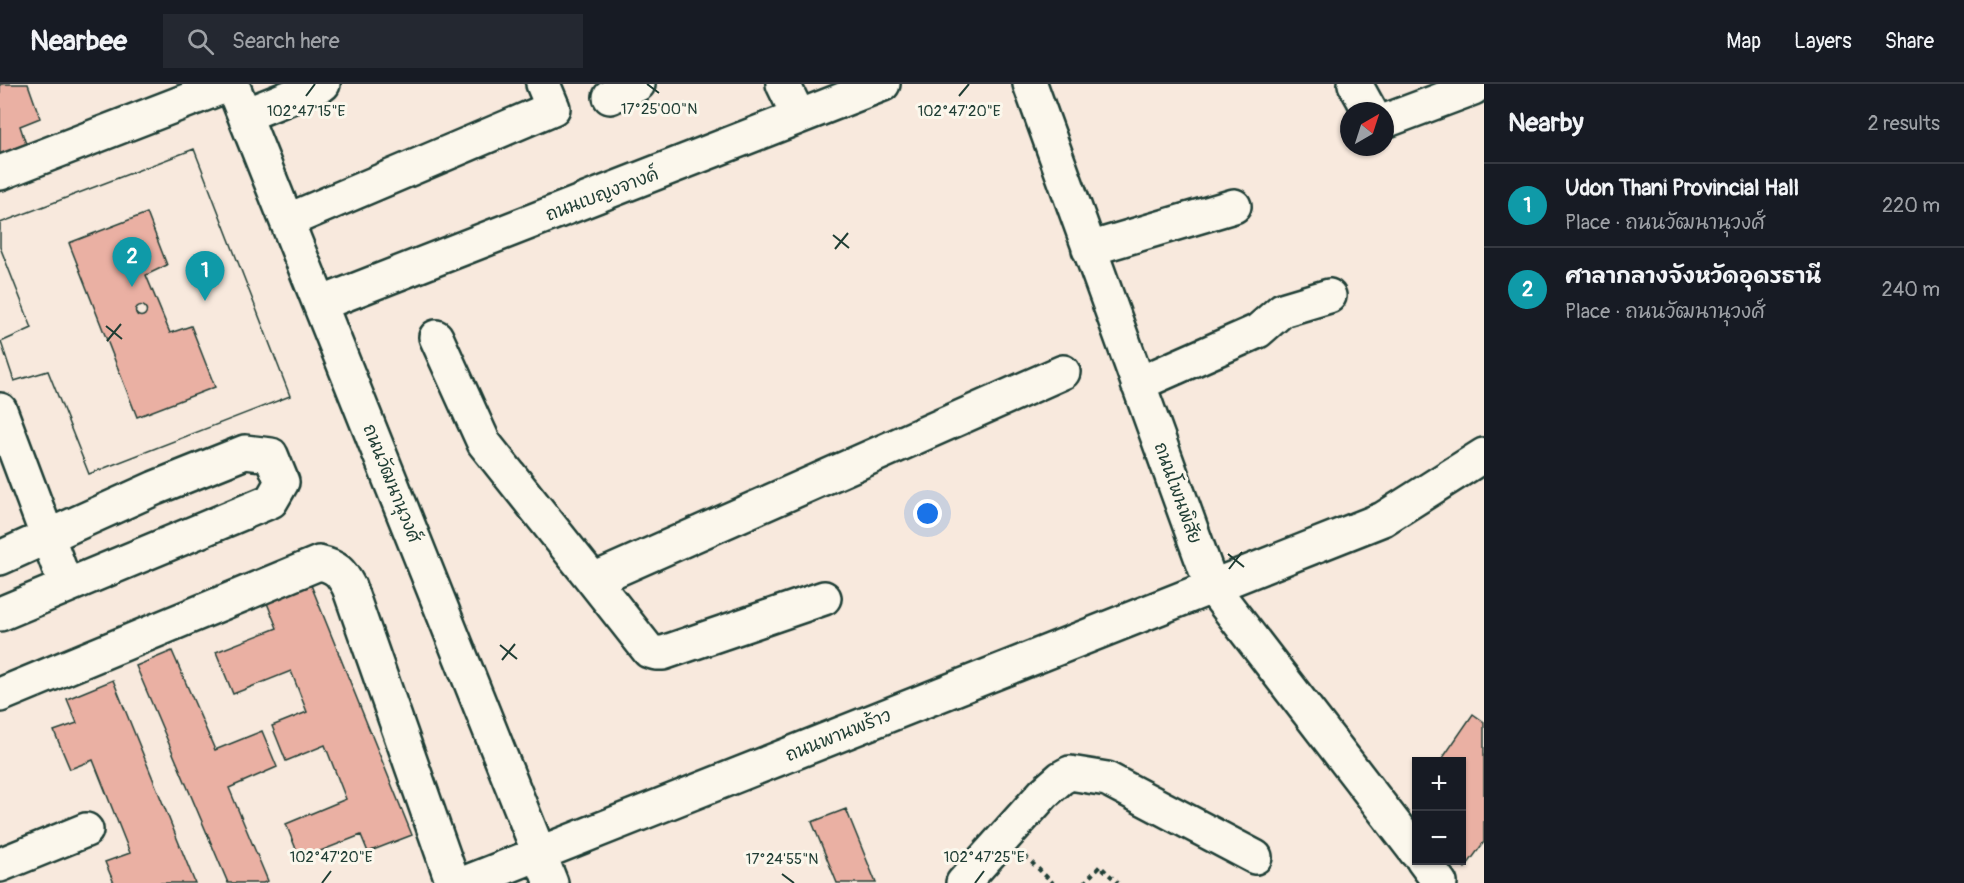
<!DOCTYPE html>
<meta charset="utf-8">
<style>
:root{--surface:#171b24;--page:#242831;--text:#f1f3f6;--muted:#9ea1a6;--line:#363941;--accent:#7c3aed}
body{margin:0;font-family:Pangolin,"Playpen Sans Thai",sans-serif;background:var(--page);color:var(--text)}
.controls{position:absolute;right:18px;bottom:18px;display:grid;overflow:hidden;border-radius:0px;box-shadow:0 2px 4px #0004}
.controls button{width:54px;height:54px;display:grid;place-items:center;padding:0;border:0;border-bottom:2px solid var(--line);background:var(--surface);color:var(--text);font:30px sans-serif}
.compass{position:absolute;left:1340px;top:18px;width:54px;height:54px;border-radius:50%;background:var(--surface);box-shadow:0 2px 4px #0004;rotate:39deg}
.you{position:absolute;left:928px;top:430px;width:21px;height:21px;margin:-15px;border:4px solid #fff;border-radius:50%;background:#1a73e8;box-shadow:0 0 0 9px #1a73e833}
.badge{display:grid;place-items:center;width:39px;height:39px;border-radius:50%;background:var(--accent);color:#fff;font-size:20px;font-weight:700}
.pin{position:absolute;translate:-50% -50px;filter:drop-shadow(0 2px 3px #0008)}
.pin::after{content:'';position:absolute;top:32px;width:21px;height:18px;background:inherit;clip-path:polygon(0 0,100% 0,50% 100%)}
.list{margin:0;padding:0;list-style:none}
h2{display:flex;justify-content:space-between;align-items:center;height:78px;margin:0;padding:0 24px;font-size:26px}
h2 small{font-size:20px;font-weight:400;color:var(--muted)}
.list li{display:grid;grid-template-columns:39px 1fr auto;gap:18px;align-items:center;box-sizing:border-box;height:84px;padding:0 24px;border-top:2px solid var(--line)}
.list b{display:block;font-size:22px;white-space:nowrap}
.list p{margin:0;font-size:20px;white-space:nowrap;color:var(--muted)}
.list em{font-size:20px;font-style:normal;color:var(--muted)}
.icon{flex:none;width:33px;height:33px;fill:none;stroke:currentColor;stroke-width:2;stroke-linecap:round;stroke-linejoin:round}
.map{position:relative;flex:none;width:1484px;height:799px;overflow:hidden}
header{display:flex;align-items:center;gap:36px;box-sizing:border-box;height:84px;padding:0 30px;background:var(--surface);border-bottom:2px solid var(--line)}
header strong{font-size:28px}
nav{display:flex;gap:33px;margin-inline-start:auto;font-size:21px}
.search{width:420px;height:54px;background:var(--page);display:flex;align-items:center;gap:15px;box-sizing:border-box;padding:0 21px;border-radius:0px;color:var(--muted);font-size:22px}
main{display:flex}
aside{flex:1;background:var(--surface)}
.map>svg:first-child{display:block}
</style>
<header>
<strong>Nearbee</strong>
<div class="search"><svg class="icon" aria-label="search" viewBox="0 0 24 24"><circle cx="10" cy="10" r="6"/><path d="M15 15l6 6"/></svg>Search here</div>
<nav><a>Map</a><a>Layers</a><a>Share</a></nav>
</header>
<main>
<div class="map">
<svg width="1484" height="799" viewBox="0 0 1484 799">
<rect width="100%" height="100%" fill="#f8e9dd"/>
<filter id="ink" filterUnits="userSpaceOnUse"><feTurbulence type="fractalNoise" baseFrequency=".0167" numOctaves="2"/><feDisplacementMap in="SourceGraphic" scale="12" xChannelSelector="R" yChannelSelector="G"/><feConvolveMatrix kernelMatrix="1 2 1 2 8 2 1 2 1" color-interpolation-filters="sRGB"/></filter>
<g filter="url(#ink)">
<!-- building -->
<path fill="#eab0a3" stroke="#1f3d34" stroke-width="1.5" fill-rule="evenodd" d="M0,0H28L40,34L20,42L26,60L0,70Z
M194,65L290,312L89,390L48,287L14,297L1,258L32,244L0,163V139ZM147,129L167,181L146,191L170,249L191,242L215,303L137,333L69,159Z
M194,65L290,312L89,390L48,287L14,297L1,258L32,244L0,163V139Z
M135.5 227a5.5 5.5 0 1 1 11 0a5.5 5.5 0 1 1-11 0Z
M311,501L412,751L368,768L361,751L300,775L286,740L346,715L325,661L286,677L272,642L307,628L291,587L233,610L216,568L277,544L267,519Z
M172,567L215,666L262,647L277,683L229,704L268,797L263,799H228L136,582Z
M113,596L195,799H114L105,778L130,769L93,676L70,685L54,647L77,639L67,615Z
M1473,630L1484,638V758L1465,784L1460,776H1462V678H1440Z
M846,725L876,799H837L812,738Z"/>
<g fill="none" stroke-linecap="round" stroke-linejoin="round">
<defs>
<path id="minor" d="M232,0L551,799
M783,0L799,33
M1030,0L1212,503L1416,768
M1355,0L1370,27
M610,13L638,0
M245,31L323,0
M1385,37L1473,4
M0,89L230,0
M287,137L553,24L543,0
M1089,165L1234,122
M320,220L883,0
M436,253L484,359L593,496L1063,288
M1138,300L1258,247L1282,226L1329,212
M0,326L66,502
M0,474L155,404L245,368L271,371L282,398L271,417L0,530
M593,496L649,567L656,569H663L824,514
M0,611L319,479C337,483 341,488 349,503L453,799
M1423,776L1440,799
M0,781L86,746
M465,799L1383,435L1484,371
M963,799L1044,709L1061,694L1070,689L1107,695L1255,773"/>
</defs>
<!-- minor casing -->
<use href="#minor" stroke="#1f3d34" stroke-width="38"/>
<!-- path -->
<path stroke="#1f3d34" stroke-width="4" stroke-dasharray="4.5 4.5" stroke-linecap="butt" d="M1025,772L1053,799
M1084,799L1100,782L1118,799"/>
<!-- minor -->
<use href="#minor" stroke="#fbf7ec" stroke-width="33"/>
</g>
</g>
<!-- ticks -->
<path fill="none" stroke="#1f3d34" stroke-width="2" d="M647,0L659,9M306,12L315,0M959,12L969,0M833,151L849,164M835,165L848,149M106,242L122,255M107,257L121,240M1228,470L1244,483M1229,485L1242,468M500,561L517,575M502,576L515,560M782,790L794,799M322,799L331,787M975,799L984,787"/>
<g text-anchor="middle" stroke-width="6" stroke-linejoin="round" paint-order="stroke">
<!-- street labels -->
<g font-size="18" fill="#1f3d34" stroke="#fbf7ec">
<text transform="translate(602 110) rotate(-21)" y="6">ถนนเบญงจางค์</text>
<text transform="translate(392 399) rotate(68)" y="6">ถนนวัฒนานุวงศ์</text>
<text transform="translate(1178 409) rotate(70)" y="6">ถนนโพนพิสัย</text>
<text transform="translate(838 651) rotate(-22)" y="6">ถนนพานพร้าว</text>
</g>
</g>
<g font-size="15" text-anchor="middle" fill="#1f3d34" stroke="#fbf7ec" stroke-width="6" stroke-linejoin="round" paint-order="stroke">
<text x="659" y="30">17°25'00"N</text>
<text x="306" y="32">102°47'15"E</text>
<text x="959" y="32">102°47'20"E</text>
<text x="331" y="778">102°47'20"E</text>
<text x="984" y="778">102°47'25"E</text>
<text x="782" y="780">17°24'55"N</text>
</g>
</svg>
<div class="controls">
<button>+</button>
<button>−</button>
</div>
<svg class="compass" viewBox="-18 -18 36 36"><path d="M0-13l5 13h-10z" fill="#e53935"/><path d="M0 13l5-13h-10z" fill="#9ea1a6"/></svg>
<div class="you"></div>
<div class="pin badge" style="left:205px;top:217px;background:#0f9aa8">1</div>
<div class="pin badge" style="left:132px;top:203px;background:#0f9aa8">2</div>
</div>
<aside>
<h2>Nearby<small>2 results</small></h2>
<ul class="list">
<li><span class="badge" style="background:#0f9aa8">1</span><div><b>Udon Thani Provincial Hall</b><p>Place · ถนนวัฒนานุวงศ์</p></div><em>220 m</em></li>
<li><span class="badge" style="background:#0f9aa8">2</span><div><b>ศาลากลางจังหวัดอุดรธานี</b><p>Place · ถนนวัฒนานุวงศ์</p></div><em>240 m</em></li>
</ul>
</aside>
</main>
